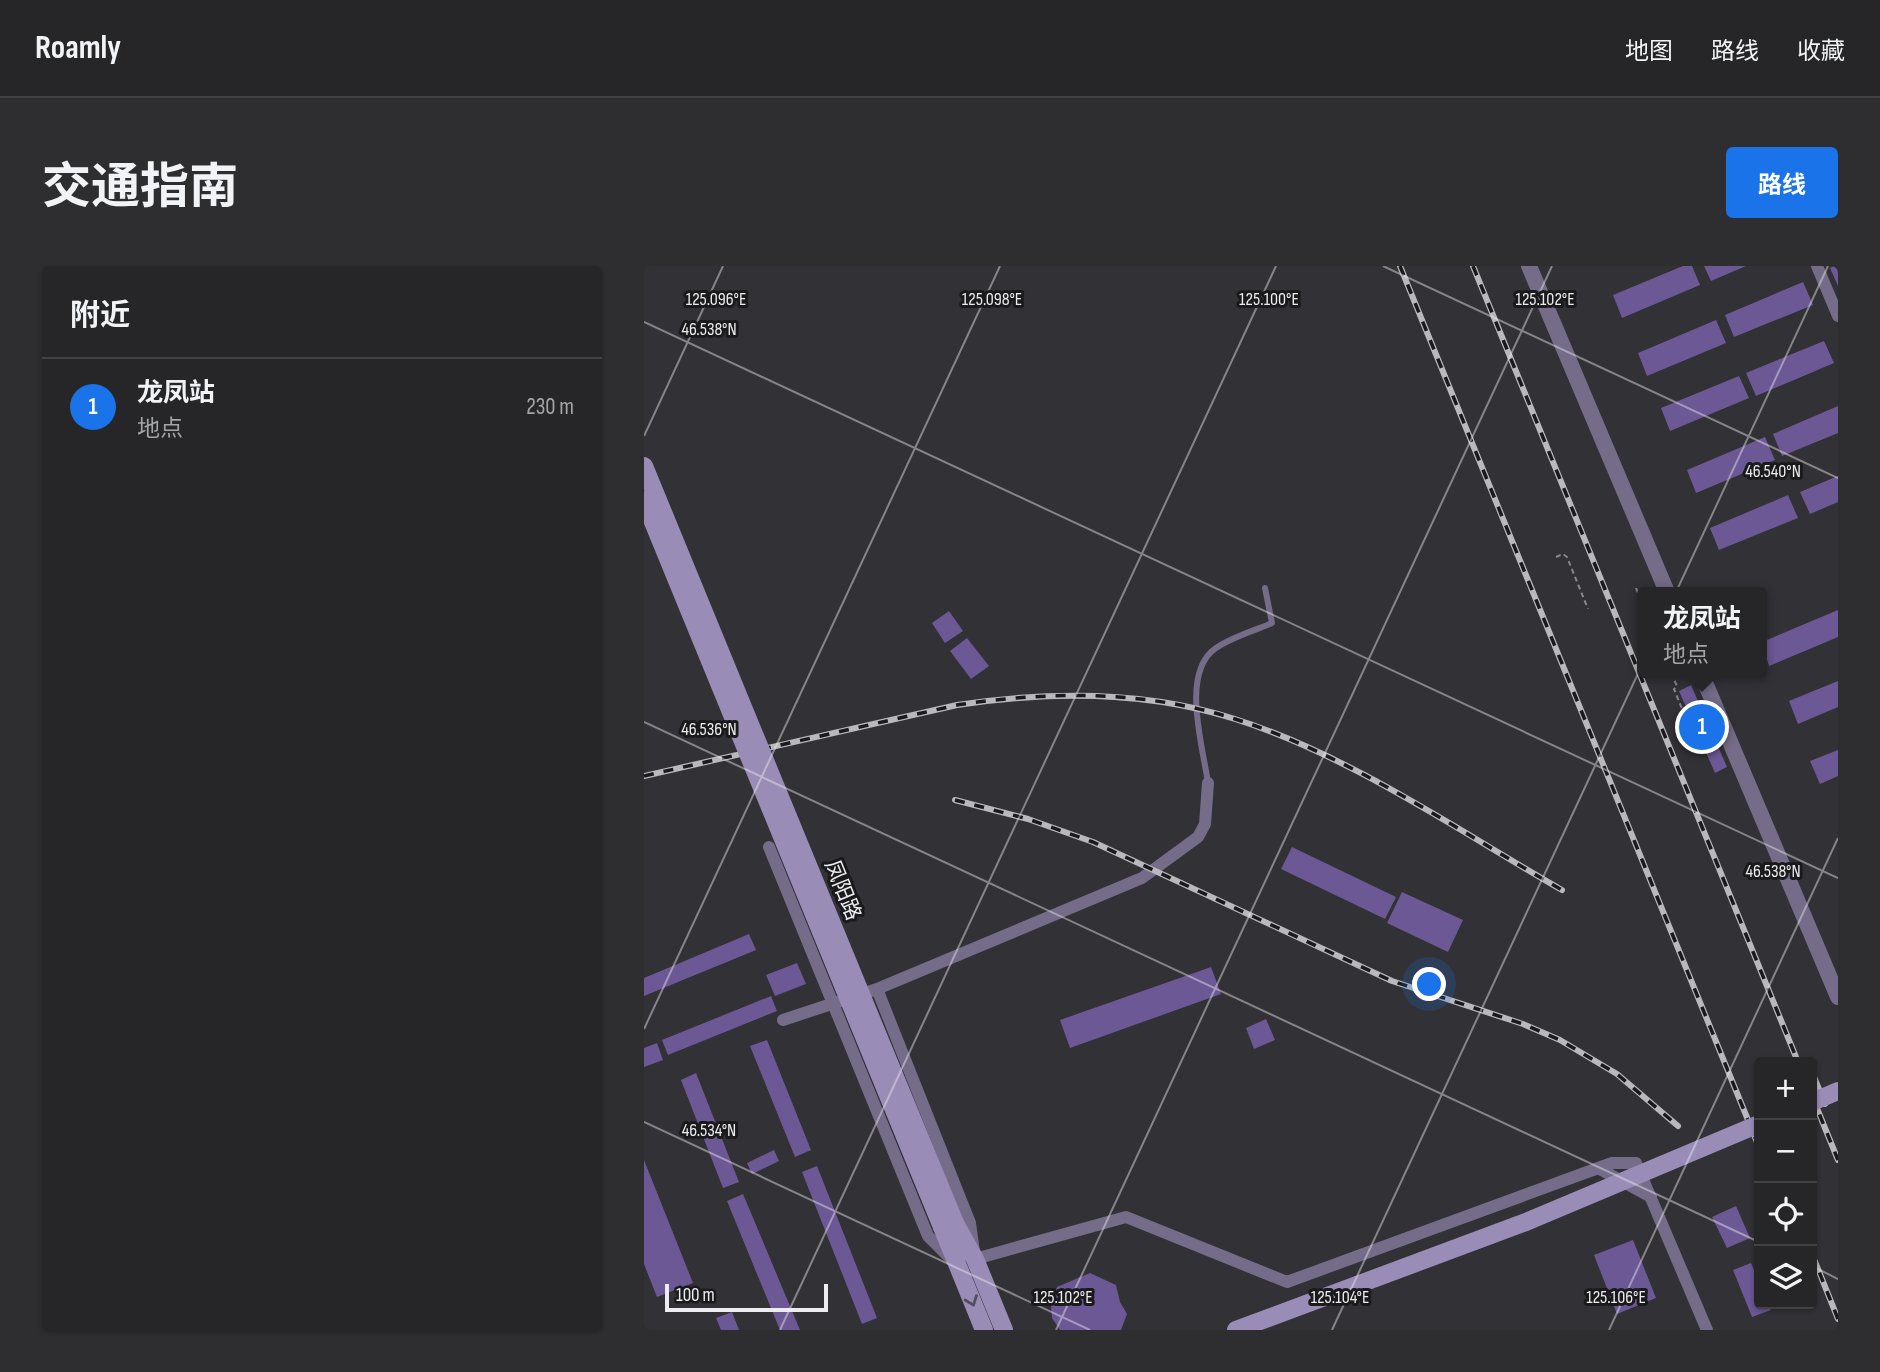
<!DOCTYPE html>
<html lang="zh">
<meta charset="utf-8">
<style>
:root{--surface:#262528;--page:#2e2d30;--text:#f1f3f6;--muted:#a4a5a8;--line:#424245;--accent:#1a73e8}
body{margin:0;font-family:"Sofia Sans Condensed","Noto Sans SC",sans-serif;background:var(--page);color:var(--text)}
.controls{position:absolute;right:21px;bottom:21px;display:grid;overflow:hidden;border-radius:7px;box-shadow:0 2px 5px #0004}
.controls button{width:63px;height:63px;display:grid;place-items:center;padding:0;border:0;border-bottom:2px solid var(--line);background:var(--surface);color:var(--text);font:35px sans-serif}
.scale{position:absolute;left:21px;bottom:18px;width:163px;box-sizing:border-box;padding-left:7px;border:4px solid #edecf0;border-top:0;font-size:19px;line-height:24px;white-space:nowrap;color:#edecf0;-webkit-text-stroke:5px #1a191b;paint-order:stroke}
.you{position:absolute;left:786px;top:719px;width:24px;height:24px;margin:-18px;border:5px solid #fff;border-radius:50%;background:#1a73e8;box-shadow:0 0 0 10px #1a73e833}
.badge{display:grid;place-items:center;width:46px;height:46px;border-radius:50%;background:var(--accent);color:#fff;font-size:23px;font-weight:700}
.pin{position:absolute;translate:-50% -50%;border:4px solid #fff;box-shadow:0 2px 7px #0006}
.popup{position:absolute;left:993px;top:321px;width:130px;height:91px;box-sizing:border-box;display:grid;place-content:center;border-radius:7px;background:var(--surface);filter:drop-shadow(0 2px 5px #0005);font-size:23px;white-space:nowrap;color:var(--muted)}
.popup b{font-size:26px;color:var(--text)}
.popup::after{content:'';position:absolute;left:50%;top:100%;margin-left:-14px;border:14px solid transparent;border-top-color:var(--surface)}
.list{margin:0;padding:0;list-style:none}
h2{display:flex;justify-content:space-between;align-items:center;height:91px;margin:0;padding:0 28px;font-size:30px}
h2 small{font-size:23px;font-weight:400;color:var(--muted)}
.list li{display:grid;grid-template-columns:46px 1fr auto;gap:21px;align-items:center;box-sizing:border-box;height:98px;padding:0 28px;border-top:2px solid var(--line)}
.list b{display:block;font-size:26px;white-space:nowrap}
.list p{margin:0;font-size:23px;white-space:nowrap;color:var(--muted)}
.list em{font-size:23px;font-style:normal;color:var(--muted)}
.icon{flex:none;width:38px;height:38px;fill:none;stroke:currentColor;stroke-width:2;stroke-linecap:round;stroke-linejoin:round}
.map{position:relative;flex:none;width:1194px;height:1064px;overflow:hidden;border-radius:7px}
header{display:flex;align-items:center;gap:42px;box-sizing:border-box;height:98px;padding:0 35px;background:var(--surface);border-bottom:2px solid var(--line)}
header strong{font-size:33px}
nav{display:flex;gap:38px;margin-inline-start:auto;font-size:24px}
.intro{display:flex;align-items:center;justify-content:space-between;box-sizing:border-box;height:168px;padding:0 42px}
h1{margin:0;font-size:49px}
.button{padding:18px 32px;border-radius:7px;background:var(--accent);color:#fff;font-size:24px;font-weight:700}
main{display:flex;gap:42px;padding:0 42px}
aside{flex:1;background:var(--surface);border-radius:7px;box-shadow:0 2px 5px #0004}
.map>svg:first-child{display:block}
</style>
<header>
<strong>Roamly</strong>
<nav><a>地图</a><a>路线</a><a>收藏</a></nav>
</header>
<div class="intro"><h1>交通指南</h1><a class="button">路线</a></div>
<main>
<aside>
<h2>附近<small></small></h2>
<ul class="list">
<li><span class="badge">1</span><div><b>龙凤站</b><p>地点</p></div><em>230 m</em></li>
</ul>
</aside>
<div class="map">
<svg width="1194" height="1064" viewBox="0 0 1194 1064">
<rect width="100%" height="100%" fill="#323136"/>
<!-- building -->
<path fill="#6b5895" d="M1039,0H1048L1056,19L978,52L969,29Z
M1060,0H1102L1067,15Z
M1190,0H1194V20L1186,2Z
M1159,16L1169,39L1090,71L1081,49Z
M1072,54L1082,77L1003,110L994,87Z
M1180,75L1190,97L1112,130L1102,107Z
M1095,110L1105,132L1026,165L1017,142Z
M1194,140V167L1138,190L1129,168Z
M1121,171L1131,194L1052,227L1043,204Z
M1194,210V236L1166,248L1156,226Z
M1144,229L1154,252L1075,284L1066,262Z
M1194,344V371L1125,400L1118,376Z
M305,345L319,365L301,377L288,357Z
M323,372L345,400L327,413L306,385Z
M1194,415V441L1154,458L1145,435Z
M1047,419L1083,501L1071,507L1035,425Z
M1194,484V510L1176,518L1166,495Z
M648,581L752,631L741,653L637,603Z
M758,626L819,654L804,686L743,657Z
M105,668L112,684L0,730V712Z
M153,697L162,718L131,730L122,709Z
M567,701L577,728L426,782L416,754Z
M127,730L133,745L24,789L18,774Z
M622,753L631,774L610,783L602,762Z
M123,774L167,884L151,891L106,780Z
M13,777L19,794L0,801V782Z
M52,807L95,916L79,922L37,814Z
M130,884L135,895L108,908L103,897Z
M0,894L49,1017L13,1031L0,998Z
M173,900L233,1052L218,1058L158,906Z
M99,928L156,1064H136L83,935Z
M1092,940L1106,972L1083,982L1068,951Z
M989,974L1012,1032L973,1048L950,989Z
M1107,997L1115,1016V1038H1124L1127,1044L1108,1051L1089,1004Z
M446,1007L472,1019L476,1036L483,1048L477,1064H416L408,1052L407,1039L413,1021Z
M88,1046L95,1064H77L72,1052Z"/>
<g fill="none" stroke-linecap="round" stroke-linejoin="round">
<!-- path -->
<path stroke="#87868b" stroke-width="2" stroke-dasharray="5 3.5" stroke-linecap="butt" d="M912,291L919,288L923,291L944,343
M992,322L998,337
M1027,407L1033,420L1030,423L1047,465L1065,458"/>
<!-- service -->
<path stroke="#746c88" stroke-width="6" d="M564,517C559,481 536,406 572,382C588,371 610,365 628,357L621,322"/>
<!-- minor -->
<path stroke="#746c88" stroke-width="12" d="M1173,0L1194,50
M125,581L284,970L308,994
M233,723L326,957L331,993L482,951L643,1016L968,897H992L1063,1064
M139,754L233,723L498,612L554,571L561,558L564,517
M954,902L1007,931"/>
<!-- tertiary -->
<path stroke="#746c88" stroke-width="16" d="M885,0L1023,326
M1057,407L1194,731"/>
<!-- secondary -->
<path stroke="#998db8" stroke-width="18" d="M311,957L331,993L360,1064
M298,961L340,1064"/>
<defs>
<path id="rail" d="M756,0L1115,881
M829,0L1154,796
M0,510L313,439C406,425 501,424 591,453C705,489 815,565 918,624
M311,534L384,553L449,576L748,715L879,758L916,774L973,808L1034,860
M1168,806L1181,838
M1168,830L1194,894
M1168,988L1194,1053"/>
</defs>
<!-- rail casing -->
<use href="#rail" stroke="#b9b8bc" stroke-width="6"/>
<!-- rail -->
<use href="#rail" stroke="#1a191b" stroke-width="3.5" stroke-dasharray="10" stroke-linecap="butt"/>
<!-- secondary-bridge -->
<path stroke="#998db8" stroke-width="18" d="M0,200L311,957
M0,234L298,961
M1168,836L1194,825
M592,1064L882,956L1115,858"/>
</g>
<!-- one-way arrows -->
<defs><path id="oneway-chevron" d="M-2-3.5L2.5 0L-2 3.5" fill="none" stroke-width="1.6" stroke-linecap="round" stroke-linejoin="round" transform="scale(1.75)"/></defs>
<use stroke="#534d62" href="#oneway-chevron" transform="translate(328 1035) rotate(69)"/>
<!-- ticks -->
<path fill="none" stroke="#edecf0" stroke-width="2" stroke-opacity="0.45" d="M739,0L1194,212M0,56L1194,612M0,170L79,0M0,456L1115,976M0,763L356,0M0,856L446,1064M1168,1000L1194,1013M136,1064L632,0M412,1064L908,0M688,1064L1184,0M965,1064L1194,572"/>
<g text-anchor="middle" stroke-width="6" stroke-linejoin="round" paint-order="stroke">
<!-- street labels -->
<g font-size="21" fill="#edecf0" stroke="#1a191b">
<text transform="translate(199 624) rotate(68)" y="7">凤阳路</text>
</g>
</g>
<g font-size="18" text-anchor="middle" fill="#edecf0" stroke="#1a191b" stroke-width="6" stroke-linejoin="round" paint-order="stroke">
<text x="72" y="39">125.096°E</text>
<text x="348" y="39">125.098°E</text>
<text x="625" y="39">125.100°E</text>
<text x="901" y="39">125.102°E</text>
<text x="65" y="69">46.538°N</text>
<text x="1129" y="211">46.540°N</text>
<text x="65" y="469">46.536°N</text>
<text x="1129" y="611">46.538°N</text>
<text x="65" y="870">46.534°N</text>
<text x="696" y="1037">125.104°E</text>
<text x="419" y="1037">125.102°E</text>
<text x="972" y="1037">125.106°E</text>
</g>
</svg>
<div class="controls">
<button>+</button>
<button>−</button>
<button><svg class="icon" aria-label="locate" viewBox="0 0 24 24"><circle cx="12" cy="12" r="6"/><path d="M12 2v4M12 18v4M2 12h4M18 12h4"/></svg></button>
<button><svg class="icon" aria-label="layers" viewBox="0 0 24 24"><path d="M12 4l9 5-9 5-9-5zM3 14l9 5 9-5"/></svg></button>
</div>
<div class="scale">100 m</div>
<div class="you"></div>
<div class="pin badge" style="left:1058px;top:461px">1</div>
<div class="popup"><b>龙凤站</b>地点</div>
</div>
</main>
